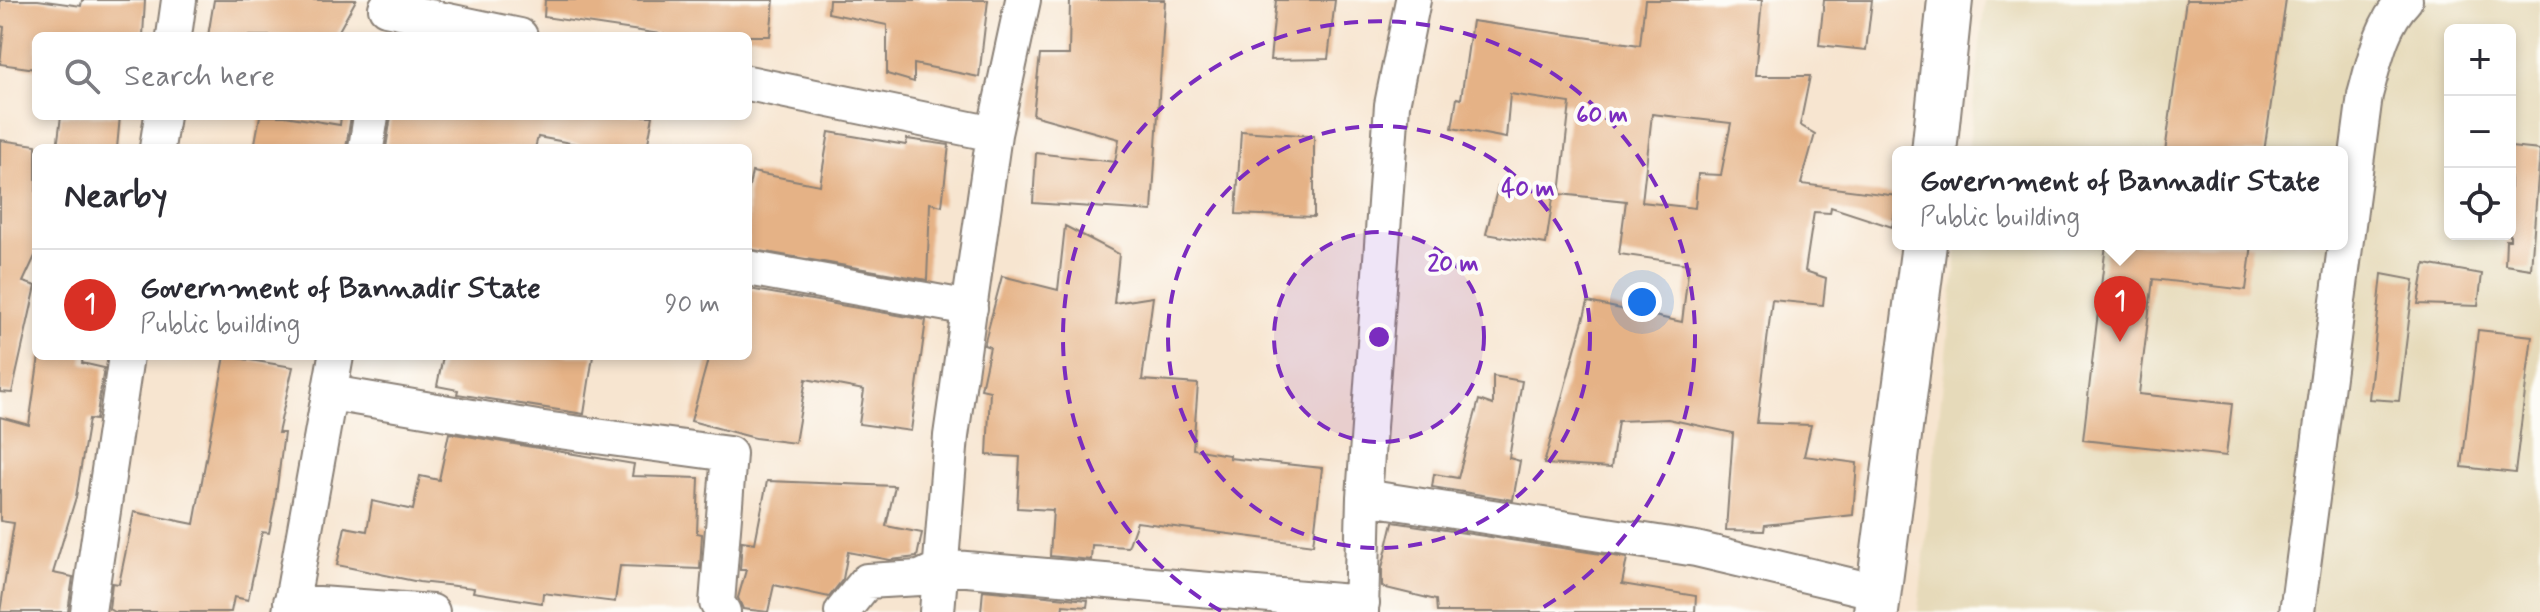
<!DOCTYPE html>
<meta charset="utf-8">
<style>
:root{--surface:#fff;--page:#f7f7f7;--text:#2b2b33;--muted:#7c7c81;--line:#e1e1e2;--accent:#d93025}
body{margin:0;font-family:Mynerve,sans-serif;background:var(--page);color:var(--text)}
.controls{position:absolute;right:24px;top:24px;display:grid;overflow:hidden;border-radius:12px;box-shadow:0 4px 12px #0003}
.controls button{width:72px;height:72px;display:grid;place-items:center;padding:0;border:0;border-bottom:2px solid var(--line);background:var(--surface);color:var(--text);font:40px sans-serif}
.you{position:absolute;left:1642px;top:302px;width:28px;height:28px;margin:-20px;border:6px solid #fff;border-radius:50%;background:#1a73e8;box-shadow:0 0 0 12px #1a73e833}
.badge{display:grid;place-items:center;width:52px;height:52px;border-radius:50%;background:var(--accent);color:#fff;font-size:26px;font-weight:700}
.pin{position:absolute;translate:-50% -66px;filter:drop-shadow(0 2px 4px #0008)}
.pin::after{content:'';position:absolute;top:42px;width:28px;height:24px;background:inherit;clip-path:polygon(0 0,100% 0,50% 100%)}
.popup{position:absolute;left:1892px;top:146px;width:456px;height:104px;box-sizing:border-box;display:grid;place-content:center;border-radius:12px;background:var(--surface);filter:drop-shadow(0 2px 6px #0005);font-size:26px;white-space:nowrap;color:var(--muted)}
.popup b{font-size:30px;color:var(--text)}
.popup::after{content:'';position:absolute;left:50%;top:100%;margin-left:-16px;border:16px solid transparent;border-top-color:var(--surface)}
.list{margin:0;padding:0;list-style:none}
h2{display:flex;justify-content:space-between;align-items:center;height:104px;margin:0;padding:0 32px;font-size:34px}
h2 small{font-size:26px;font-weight:400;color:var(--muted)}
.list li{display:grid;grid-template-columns:52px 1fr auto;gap:24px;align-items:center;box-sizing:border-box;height:112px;padding:0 32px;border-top:2px solid var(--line)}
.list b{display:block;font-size:30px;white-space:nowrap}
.list p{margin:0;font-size:26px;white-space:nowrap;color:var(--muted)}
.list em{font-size:26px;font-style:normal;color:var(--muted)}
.icon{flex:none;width:44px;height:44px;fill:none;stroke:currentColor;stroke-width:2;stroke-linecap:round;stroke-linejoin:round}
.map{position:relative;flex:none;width:2540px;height:612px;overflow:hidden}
.search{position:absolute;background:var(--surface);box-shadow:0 4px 12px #0003;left:32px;top:32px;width:720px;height:88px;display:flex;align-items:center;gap:20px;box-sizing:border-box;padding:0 28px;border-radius:12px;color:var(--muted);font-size:30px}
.panel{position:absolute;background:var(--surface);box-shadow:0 4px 12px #0003;left:32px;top:144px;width:720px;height:216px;border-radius:12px}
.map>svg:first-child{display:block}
</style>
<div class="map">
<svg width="2540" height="612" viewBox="0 0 2540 612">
<rect width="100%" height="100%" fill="#fdfcf7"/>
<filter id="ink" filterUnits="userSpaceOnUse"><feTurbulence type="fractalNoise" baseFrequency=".0125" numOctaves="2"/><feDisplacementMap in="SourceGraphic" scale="16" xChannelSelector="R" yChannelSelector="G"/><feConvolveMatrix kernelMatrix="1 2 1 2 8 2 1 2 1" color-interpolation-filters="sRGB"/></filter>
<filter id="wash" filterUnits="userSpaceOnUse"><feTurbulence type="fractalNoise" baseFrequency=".006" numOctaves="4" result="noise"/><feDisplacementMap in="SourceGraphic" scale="32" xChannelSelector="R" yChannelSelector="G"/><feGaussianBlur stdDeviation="1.8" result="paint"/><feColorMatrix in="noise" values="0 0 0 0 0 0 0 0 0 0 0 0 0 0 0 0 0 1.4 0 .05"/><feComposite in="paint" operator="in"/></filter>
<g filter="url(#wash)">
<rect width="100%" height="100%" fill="#f7e5d0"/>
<!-- built -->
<path fill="#e6daba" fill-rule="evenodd" d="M1985,0H2540V612H1918L1958,244H2342V152H1968ZM2450,30H2510V234H2450Z"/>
<g id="blocks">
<!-- building -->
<path fill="#e5b286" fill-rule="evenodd" d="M0,0H38L81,6L82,0H145L143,36H36V69L0,64L4,27L0,26Z
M214,0H356L336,36H208Z
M545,0H774L770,36H674L544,17Z
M829,0H988L979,77L914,64V82L887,74V25L828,13Z
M1070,0H1165L1152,211L1033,203L1036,153L1115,162L1119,139L1033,115L1040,55H1069Z
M1276,0H1335L1328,59L1270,60Z
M1645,0H1762L1755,76H1810L1800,125L1815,134L1801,184L1898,196L1892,227L1831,207L1830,213L1814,212L1805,271L1826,278L1823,305L1772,300L1757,423L1811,425L1804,456L1857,463L1853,515L1765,525L1764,531L1726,530L1733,433L1668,419L1618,421L1611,468L1544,464L1588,302L1682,322L1689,264L1619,254L1626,201L1560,194L1570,103L1510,94L1506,138L1452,128L1457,98L1461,99L1472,21L1640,45ZM1652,114L1731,123L1721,175L1698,174L1695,208L1642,202Z
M1824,0H1872L1866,50L1819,45Z
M2186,0H2286L2264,152H2165Z
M61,116H120L117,148H57Z
M260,116H285L340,125L341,116H351L346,148H254Z
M391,116H653L647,148H597L538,137L535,148H386Z
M1241,131L1314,136V217L1236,214Z
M829,132L906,145L907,139L949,145L942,206L930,203L927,280L748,249V191L752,172L820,185Z
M0,140L36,145V254L23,282L36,286L12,393L0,392Z
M2510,147L2540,150L2531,269L2505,265L2506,240H2510Z
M1498,186L1554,192L1546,244L1486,234Z
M1065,226L1119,254L1114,303L1153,297L1142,380L1198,384L1193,449L1229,455V458L1322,468L1313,545L1137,522L1128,547L1092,545L1091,560L1050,556L1053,510L1017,508L1020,457L987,455L990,391L981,389L990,347L984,345L1002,276L1058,290Z
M2106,244H2252L2246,290L2153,279L2139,394L2232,404L2226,456L2083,440Z
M2425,264L2482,274L2478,306L2418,304Z
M2382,274L2414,280L2399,401L2369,399Z
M749,289L926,320L911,431L859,424L864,390L806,379L795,443L755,438L691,421L709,356H748Z
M2478,330L2532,336L2515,473L2462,467Z
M39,356H83L82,363L104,368L96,420L89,419L76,497L53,573L73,577L68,612H0L14,523L0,521V417L29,425Z
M225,356L293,367L278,433H284L275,503L269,533L262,532L248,600L234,597L231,612H114L109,609L112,583L119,584L134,512L194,524Z
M443,356H593L584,414L457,394L458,390L437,386Z
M1493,376L1522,381L1509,458L1520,461L1513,500L1432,487L1434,474L1458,478L1479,400L1493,405Z
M449,433L634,464L632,476L699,478L697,533L702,534L700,569L620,566L615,602L543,593L542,603L473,592L474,588L419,582L337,565L345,527L367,531L372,501L413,510L420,476L439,480Z
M767,481L895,486L886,526L922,533L917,557L890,560L848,552L843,579L829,597L774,585L768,612L743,609L738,598L746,570H740L742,541L755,543Z
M1393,522L1627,558L1622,584L1696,596L1695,612H1437L1436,600L1382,587V568Z
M983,590L1088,600L1087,607L1063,605L1062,612H981Z"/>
</g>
</g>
<g filter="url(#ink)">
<use href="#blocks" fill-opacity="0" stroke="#8a8076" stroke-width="2"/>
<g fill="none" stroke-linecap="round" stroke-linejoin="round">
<defs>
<path id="street" d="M386,8L520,36
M174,36L179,0
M748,83L994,134
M157,148L162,116
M366,148L371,116
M748,268L970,308
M331,393L537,428L729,454L717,603L723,612
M1364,497L1696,549L1878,592
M291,602L432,612
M88,612L126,356
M290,612L336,356
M842,612L867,581L920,578L943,567L1362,603
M937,612L951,436L994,134L1023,0
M1361,612L1364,497L1392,105L1413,0
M2297,612L2365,95C2374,63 2381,24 2405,0"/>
<path id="secondary" d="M1934,152L1950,0
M1876,612L1924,244"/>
</defs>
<!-- street casing -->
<use href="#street" stroke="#8a8076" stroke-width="38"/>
<!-- secondary casing -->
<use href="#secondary" stroke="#8a8076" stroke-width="48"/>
<!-- street -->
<use href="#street" stroke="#fff" stroke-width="34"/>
<!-- secondary -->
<use href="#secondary" stroke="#fff" stroke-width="44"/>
</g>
</g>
<!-- distance rings -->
<circle cx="1379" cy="337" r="105" fill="#7b2cbf" fill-opacity=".12"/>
<g fill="none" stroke="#7b2cbf" stroke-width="4" stroke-dasharray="14 10">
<circle cx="1379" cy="337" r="105"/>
<circle cx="1379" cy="337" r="211"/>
<path d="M1221 611A316 316 0 1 1 1537 611"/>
</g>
<circle cx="1379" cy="337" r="12" fill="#7b2cbf" stroke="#fdfcf7" stroke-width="4"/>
<g font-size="24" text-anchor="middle" font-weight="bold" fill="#7b2cbf" stroke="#fdfcf7" stroke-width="8" stroke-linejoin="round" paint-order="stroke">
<text x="1602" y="122">60 m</text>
<text x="1528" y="196">40 m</text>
<text x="1453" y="271">20 m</text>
</g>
</svg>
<div class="controls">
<button>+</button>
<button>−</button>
<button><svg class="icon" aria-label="locate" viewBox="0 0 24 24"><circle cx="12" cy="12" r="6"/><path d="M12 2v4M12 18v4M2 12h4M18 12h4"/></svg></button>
</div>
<div class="you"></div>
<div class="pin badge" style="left:2120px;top:342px">1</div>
<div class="popup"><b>Government of Bannadir State</b>Public building</div>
<div class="search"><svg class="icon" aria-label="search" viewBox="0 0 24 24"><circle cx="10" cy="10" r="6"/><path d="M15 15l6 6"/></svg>Search here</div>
<section class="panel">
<h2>Nearby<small></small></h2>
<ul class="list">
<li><span class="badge">1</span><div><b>Government of Bannadir State</b><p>Public building</p></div><em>90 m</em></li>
</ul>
</section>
</div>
